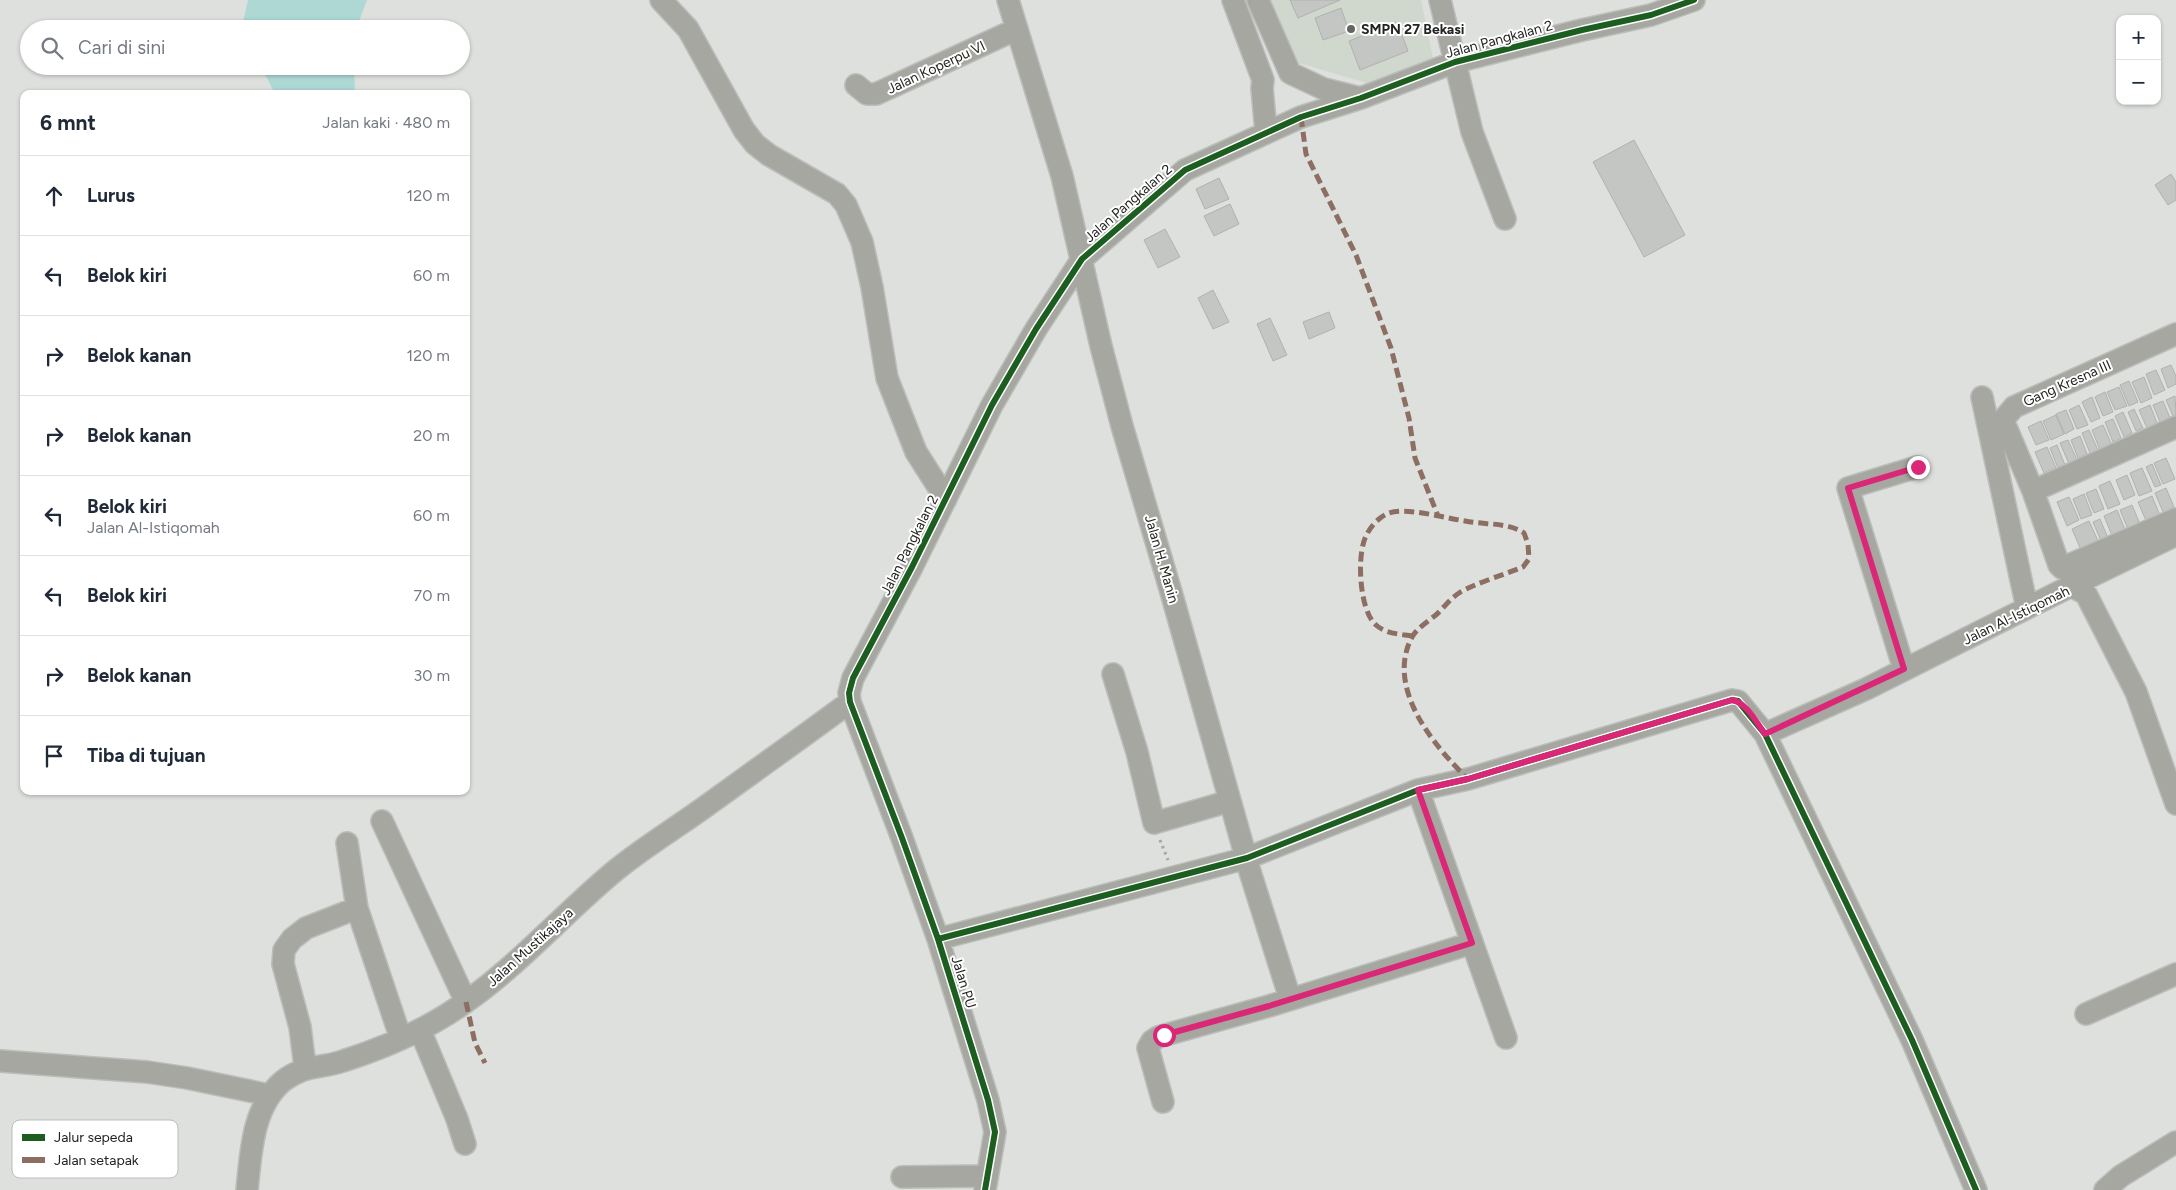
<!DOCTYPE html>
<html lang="id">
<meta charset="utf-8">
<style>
:root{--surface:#fff;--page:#f2f2f3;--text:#1f2937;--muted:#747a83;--line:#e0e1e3}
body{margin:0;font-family:Figtree,sans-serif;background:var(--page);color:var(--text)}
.controls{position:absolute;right:15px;top:15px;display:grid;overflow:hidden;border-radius:10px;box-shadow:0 1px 4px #0004}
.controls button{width:45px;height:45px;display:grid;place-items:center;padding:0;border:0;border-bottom:1px solid var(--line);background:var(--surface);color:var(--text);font:25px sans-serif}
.stop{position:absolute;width:15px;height:15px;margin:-11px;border:4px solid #db2777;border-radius:50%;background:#fff}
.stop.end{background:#db2777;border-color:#fff;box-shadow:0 1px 5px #0008}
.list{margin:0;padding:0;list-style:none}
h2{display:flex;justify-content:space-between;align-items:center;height:65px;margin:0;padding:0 20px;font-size:21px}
h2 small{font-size:16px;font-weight:400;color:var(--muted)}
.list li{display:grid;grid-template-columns:32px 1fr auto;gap:15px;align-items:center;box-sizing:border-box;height:80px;padding:0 20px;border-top:1px solid var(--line)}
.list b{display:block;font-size:19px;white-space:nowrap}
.list p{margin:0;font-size:16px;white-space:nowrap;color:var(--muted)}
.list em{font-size:16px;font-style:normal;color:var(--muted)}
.icon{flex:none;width:28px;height:28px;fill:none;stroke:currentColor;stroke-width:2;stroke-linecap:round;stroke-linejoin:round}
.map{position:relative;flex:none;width:2176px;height:1190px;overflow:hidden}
.search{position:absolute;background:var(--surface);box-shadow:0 1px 4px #0004;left:20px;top:20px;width:450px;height:55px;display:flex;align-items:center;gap:12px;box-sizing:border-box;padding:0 18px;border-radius:28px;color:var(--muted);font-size:19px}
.panel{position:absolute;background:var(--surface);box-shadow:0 1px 4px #0004;left:20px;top:90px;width:450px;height:705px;border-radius:10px}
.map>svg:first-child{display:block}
</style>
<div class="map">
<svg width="2176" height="1190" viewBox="0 0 2176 1190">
<rect width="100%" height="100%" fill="#dde0dc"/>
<!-- built -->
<path fill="#d0d7cd" d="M1264,0H1421L1434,63L1374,85L1285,59Z"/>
<!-- water -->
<path fill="#add8d4" d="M248,0H367L356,29H243L242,26Z
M261,66H354L355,94H275Z"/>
<!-- building -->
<path fill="#c3c6c3" stroke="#afb2af" d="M1290,0H1340L1298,18Z
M1341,8L1349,31L1323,40L1315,18Z
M1397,22L1408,51L1360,70L1349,41Z
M1634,140L1685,235L1644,257L1593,162Z
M2171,174L2176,182V200L2168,205L2155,185Z
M1219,178L1229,199L1205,209L1196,189Z
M1230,204L1239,224L1214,236L1204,216Z
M1165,229L1180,257L1158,268L1144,240Z
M1213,290L1229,322L1213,329L1198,298Z
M1329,312L1335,328L1309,339L1303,322Z
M1270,318L1287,355L1273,361L1257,324Z
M2171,365L2176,376V384L2168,388L2161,369Z
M2156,370L2165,390L2154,395L2146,374Z
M2144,377L2152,398L2141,403L2132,382Z
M2129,381L2138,402L2129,406L2120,385Z
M2119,387L2127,406L2115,410L2107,392Z
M2105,392L2113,412L2103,416L2095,397Z
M2175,396L2176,415L2173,416L2166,400Z
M2092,397L2100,418L2091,422L2082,402Z
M2163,401L2170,418L2160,422L2153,405Z
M2079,405L2088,425L2077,429L2069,410Z
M2150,405L2157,423L2147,428L2139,410Z
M2134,409L2143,428L2136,431L2128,412Z
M2066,410L2074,429L2065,434L2056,414Z
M2123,412L2132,433L2124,437L2115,416Z
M2056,415L2064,434L2051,440L2043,421Z
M2113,419L2121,438L2113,442L2105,422Z
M2041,421L2049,440L2036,445L2028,427Z
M2103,425L2112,445L2100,450L2092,430Z
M2089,430L2098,450L2090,453L2082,433Z
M2080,436L2087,454L2078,458L2071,440Z
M2068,440L2077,460L2069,464L2060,443Z
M2057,445L2065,465L2058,468L2050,448Z
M2047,447L2056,468L2044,473L2035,452Z
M2166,458L2175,479L2163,484L2154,463Z
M2152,464L2161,485L2155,487L2146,467Z
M2142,468L2152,491L2139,496L2130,473Z
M2127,475L2135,495L2124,500L2116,480Z
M2110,481L2120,504L2108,509L2099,486Z
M2166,488L2174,507L2163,512L2155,493Z
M2096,489L2104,509L2094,513L2086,493Z
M2084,494L2092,515L2081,519L2073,499Z
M2152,496L2161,518L2147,523L2138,502Z
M2069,497L2079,520L2067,526L2057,502Z
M2132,505L2140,524L2128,529L2120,510Z
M2117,510L2126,532L2113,538L2104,516Z
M2100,519L2108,538L2101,541L2093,522Z
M2089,521L2099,543L2081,550L2072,529Z"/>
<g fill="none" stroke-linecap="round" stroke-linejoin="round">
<defs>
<path id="minor" d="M661,0L688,29L744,130L755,144L769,155L837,194L846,205L862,242L872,287L887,378L916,452L946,499
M1008,0L1062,176L1101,346L1122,426L1171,592L1251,875L1288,992
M1233,0L1263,80L1262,88L1266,132
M1258,0L1290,73L1324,89L1360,98
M1440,0L1472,132L1505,219
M856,85L867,94H876L1017,29
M2176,334L2014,407L2003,420L2033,491L2059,565L2062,568L2176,519
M1982,397L2027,608
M2033,491L2176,427
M2071,586L2176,535
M1904,669L1848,488L1917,467
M1113,674L1137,752L1154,823L1230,801
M1765,734L1866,689L2071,586L2086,594L2136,692L2176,804
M1418,790L1506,1038
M382,821L466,1002
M347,843L357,908L401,1039
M938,939L1247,858L1418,790L1468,779L1732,700L1738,701L1765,734L1912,1040L1976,1190
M2086,1014L2176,974
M420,1030L457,1119L465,1144
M0,1061L147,1072L187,1078L269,1095
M305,1067L300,1027L283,964L284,950L292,939L306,928L357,908
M1163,1102L1148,1048L1152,1041L1158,1037L1269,1006L1472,943
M902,1177L987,1176
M247,1190C251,1153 252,1107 283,1081C305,1064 320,1069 343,1061C387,1047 430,1028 467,1001C521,963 565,912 616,870C643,848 674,829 702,809C752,773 801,738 850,702
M985,1190L995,1132L988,1100L938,939L902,838L850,702L849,693L853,678L912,567L992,405L1036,329L1082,259L1185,170L1301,117L1361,98L1455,62L1582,30L1651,15L1694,0
M2105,1190L2121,1176L2176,1142"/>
</defs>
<!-- minor casing -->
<use href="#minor" stroke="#bbbdbb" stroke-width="24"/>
<!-- path -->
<path stroke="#a5a5a1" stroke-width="3" stroke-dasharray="2.5 4" stroke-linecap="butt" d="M1160,840L1168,860"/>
<!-- minor -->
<use href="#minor" stroke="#a6a7a0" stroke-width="21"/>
<!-- quiet -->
<path stroke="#8d6e63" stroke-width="5" stroke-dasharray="10 5" stroke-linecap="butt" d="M1301,117L1306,154L1356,255L1391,348L1409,418L1415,458L1438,516
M1412,636C1400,634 1386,634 1376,625C1359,611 1356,552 1367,534C1371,526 1380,516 1389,513C1407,507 1445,518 1465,521C1485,525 1507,522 1524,533L1528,544L1529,559L1523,567C1506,574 1473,584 1459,593C1451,598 1444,607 1437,614C1430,620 1417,628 1412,637C1385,688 1434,746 1468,779
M466,1002L475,1043L485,1063"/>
<defs>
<path id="cycleway" d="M938,939L1247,858L1418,790L1468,779L1732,700L1738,701L1765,734L1912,1040L1976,1190
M985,1190L995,1132L988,1100L938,939L902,838L850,702L849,693L853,678L912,567L992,405L1036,329L1082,259L1185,170L1301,117L1361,98L1455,62L1582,30L1651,15L1694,0"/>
</defs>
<!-- cycleway casing -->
<use href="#cycleway" stroke="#fff" stroke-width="9"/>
<!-- cycleway -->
<use href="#cycleway" stroke="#1b5e20" stroke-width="6"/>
</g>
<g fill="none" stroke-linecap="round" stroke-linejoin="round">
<!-- route -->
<path stroke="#db2777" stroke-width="6" d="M1164,1035L1269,1006L1472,943L1418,790L1468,779L1732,700C1747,703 1756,722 1765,734L1904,669L1848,488L1918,467"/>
</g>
<!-- markers -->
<circle fill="#636662" stroke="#fff" stroke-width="2" cx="1351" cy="29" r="5"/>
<g text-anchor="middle" stroke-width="4" stroke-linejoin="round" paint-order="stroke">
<!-- poi labels -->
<g font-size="14" font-weight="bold" fill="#222421" stroke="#fff" text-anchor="start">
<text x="1361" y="34">SMPN 27 Bekasi</text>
</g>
<!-- street labels -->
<g font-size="14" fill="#222421" stroke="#fff">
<text transform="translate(1499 39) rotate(-15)" y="5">Jalan Pangkalan 2</text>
<text transform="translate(936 67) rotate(-25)" y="5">Jalan Koperpu VI</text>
<text transform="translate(1128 203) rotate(-41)" y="5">Jalan Pangkalan 2</text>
<text transform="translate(2067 383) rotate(-24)" y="5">Gang Kresna III</text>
<text transform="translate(909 545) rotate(-63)" y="5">Jalan Pangkalan 2</text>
<text transform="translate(1162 559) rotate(74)" y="5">Jalan H. Manin</text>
<text transform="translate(2016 615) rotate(-26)" y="5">Jalan Al-Istiqomah</text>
<text transform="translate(530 947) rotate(-42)" y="5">Jalan Mustikajaya</text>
<text transform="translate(964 982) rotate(73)" y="5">Jalan PU</text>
</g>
</g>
<!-- legend -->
<rect x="12" y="1120" width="166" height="58" rx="8" fill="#fff" stroke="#bdbdbc" stroke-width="1"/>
<rect x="22" y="1134" width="23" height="7" fill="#1b5e20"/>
<rect x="22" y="1157" width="23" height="6" fill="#8d6e63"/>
<g font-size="14" fill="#222421">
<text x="54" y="1142">Jalur sepeda</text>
<text x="54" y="1165">Jalan setapak</text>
</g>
</svg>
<div class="controls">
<button>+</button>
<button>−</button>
</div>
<div class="stop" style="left:1164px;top:1035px"></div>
<div class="stop end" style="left:1918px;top:467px"></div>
<div class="search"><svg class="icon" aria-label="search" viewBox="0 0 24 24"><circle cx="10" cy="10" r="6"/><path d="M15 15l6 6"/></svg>Cari di sini</div>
<section class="panel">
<h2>6 mnt<small>Jalan kaki · 480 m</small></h2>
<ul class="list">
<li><svg class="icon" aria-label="ahead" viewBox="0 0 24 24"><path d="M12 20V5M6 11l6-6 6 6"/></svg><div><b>Lurus</b></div><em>120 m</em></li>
<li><svg class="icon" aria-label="left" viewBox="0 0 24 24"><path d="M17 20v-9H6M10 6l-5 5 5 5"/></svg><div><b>Belok kiri</b></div><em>60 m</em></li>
<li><svg class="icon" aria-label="right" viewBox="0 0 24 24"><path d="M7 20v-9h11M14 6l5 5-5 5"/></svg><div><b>Belok kanan</b></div><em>120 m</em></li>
<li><svg class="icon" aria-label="right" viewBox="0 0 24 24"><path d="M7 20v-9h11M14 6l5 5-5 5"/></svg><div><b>Belok kanan</b></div><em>20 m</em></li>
<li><svg class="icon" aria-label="left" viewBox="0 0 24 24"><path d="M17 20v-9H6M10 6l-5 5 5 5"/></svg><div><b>Belok kiri</b><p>Jalan Al-Istiqomah</p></div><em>60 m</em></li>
<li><svg class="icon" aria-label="left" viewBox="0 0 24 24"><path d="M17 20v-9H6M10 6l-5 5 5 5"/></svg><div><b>Belok kiri</b></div><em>70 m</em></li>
<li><svg class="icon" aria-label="right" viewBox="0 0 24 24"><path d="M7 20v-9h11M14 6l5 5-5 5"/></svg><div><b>Belok kanan</b></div><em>30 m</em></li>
<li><svg class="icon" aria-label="arrive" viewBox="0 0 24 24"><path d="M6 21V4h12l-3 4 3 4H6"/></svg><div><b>Tiba di tujuan</b></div></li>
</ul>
</section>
</div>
